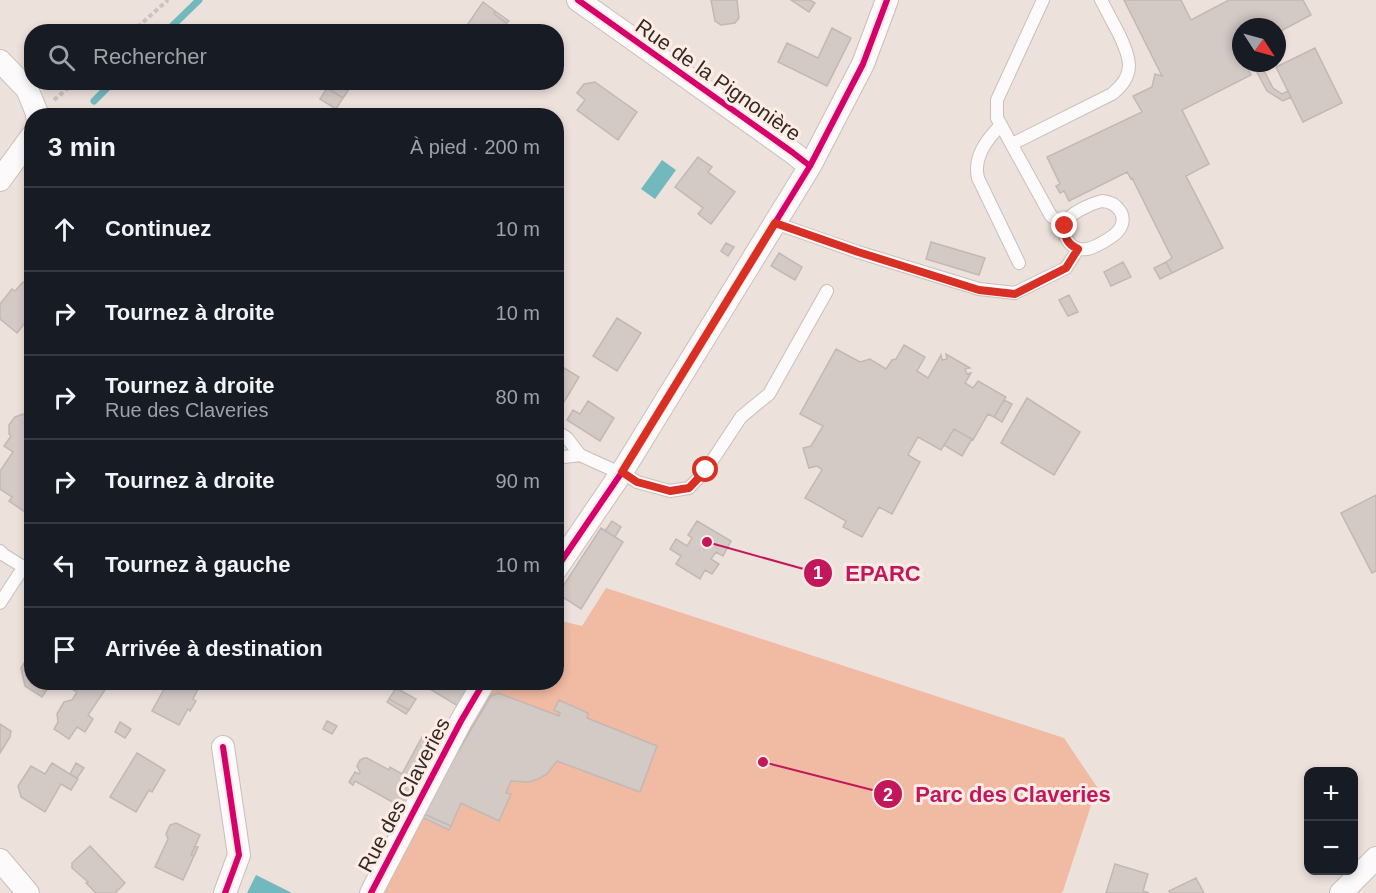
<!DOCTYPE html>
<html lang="fr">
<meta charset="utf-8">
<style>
:root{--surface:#171b24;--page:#20242c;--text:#f1f3f6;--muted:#9ea1a6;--line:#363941}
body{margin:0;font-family:Helvetica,sans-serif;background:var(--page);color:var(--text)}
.controls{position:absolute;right:18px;bottom:18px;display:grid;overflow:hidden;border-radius:12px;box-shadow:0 3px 9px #0003}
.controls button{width:54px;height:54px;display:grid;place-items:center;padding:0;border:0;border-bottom:2px solid var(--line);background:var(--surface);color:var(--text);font:30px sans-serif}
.compass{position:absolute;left:1232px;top:18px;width:54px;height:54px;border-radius:50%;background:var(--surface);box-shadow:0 3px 9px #0003;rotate:126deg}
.stop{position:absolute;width:18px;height:18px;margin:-14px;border:4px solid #d93025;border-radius:50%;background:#fff}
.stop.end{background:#d93025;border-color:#fff;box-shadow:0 2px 6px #0008}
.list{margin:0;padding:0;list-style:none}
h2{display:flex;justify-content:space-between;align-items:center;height:78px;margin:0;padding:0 24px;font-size:26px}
h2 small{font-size:20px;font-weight:400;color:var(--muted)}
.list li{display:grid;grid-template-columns:39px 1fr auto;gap:18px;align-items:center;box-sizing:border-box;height:84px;padding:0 24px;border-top:2px solid var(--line)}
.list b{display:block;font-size:22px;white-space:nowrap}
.list p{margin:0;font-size:20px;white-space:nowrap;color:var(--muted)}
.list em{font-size:20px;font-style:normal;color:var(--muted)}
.icon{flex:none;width:33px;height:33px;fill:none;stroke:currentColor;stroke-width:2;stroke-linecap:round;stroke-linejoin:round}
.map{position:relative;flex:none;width:1376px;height:893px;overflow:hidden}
.search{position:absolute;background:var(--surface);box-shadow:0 3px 9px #0003;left:24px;top:24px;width:540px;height:66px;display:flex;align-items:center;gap:15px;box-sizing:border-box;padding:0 21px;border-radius:24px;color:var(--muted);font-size:22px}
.panel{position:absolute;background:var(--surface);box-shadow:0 3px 9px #0003;left:24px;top:108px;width:540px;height:582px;border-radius:24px}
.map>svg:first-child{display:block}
</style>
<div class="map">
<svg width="1376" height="893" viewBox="0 0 1376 893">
<rect width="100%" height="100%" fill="#ede1dc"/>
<!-- green -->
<path fill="#f0baa3" d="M606,588L1064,738L1097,787L1063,891L1061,893H381L491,683L556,682L557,620L582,626Z"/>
<!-- water -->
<path fill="#72b9bd" d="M662,160L676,170L655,199L641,189Z
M256,875L292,893H247Z"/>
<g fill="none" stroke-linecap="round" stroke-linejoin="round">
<!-- stream -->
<path stroke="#72b9bd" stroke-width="7" d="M166,32L199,0
M94,101L113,82"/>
</g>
<!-- building -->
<path fill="#d3c9c5" stroke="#c2b8b4" stroke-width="1.5" d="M711,0H737L739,18L735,23L721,25L715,21Z
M791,0H810L815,3L809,12Z
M1124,0H1181L1191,20L1229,0H1303L1311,15L1277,33V27H1241V52H1239L1241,55V63H1245L1251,75L1182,110L1209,164L1186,176L1223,248L1172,273L1166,262L1172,258L1132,178L1131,179L1127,172L1069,201L1064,191L1060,193L1056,186L1060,184L1047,157L1142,112L1133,96L1152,87L1155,74L1162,76Z
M483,2L495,11L494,14L518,32L463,31Z
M495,11L509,21L507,23L494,14Z
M832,28L851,38L827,86L778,62L787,43L818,58Z
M1315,48L1342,103L1303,122L1276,67Z
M1252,63H1260L1273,88L1282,94L1288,91L1291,97L1283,101L1267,91Z
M331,82H335L348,91L343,98L327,88Z
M595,82L637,112L618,140L577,110L585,100L577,93L584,84Z
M327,88L343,98L336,109L320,99Z
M698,157L712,167L708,172L735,192L711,224L698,214L703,208L675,187Z
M931,242L985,258L979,275L926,259Z
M726,243L734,247L728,256L721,251Z
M779,253L802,267L795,280L771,266Z
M1123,262L1131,277L1111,286L1104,272Z
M1166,262L1172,273L1160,279L1154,268Z
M23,282L32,289V314L17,333L0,319V304L12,289L15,291Z
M1069,295L1078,312L1068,316L1059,300Z
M617,318L641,333L617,371L593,356Z
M904,345L925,357L917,371L928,378L941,355L942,360L947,359L946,354L970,368L965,369L967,374L971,373L965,383L973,388L978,381L1006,397L994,417L988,414L973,440L954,429L941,450L918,437L908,455L920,462L892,514L879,507L862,537L843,527L846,521L805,498L822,470L817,466L809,468L803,448L811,446L823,426L800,414L836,349L860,362L870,359L886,369L892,360L896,359Z
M556,363L579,377L564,402L556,397Z
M1027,398L1080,432L1054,475L1001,443Z
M1004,400L1012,404L1002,422L994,417Z
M588,401L614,418L600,441L567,420L573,410L580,414Z
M23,414L29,418L30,417L32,418V474L27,480L31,483L32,481V508L28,514L9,501L12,497L0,489V471L13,452L4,446L11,436L9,434V425L15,417Z
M954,429L972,439L962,456L944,445Z
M1376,495V571L1372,573L1341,513Z
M612,521L621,527L615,537L605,531Z
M697,521L731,541L723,556L716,552L711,559L719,564L712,574L705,570L700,579L676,564L681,556L670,549L676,539L687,546L692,538L688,535Z
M601,528L623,542L581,609L558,594Z
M32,655V682H52L42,697L25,686L21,668L28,656Z
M77,682H102L107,687L88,715L93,719L85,732L77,727L69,739L54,729L58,722L57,714L64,702L72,700L77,692L72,689Z
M168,682H186L198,689L193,699L196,701L190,711L188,709L179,725L152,711Z
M431,682H471L458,706L428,688Z
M396,688L416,699L409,710L389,699Z
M498,693L559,716L560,713L554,710L559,700L588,713L587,718L657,746L640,792L557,761L547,774L538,779L528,782L511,781L506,793L511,794L499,821L461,803L451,826L424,814L446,772L488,701L491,696Z
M389,699L409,710L406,714L387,702Z
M327,721L337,726L332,734L323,729Z
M120,722L131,729L125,738L115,732Z
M0,724L11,731L10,737L0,753Z
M422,737L437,745L403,808L355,781L353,785L349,782L355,772L359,774L360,772L357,766L360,760L364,758H367L389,770L390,767L402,774Z
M137,753L165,770L152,792L149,790L136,812L110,797Z
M52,763L78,779L71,790L61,784L45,812L21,797L18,786L31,766L45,774Z
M76,763L84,768L77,778L70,774Z
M424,814L451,826L449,830L422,817Z
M176,823L200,835L191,855L194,856L183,880L155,867L168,839L166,834L170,825Z
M90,846L125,883L115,893H96L86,883L88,882L72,868V863Z
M195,846L198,847L194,856L191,855Z
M1115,864L1148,874L1143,891L1149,893H1106Z
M1196,878L1204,893H1170L1169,891Z"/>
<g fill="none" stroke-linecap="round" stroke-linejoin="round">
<defs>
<path id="lane" d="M1043,0L997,100V118L1051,216L1065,226
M1001,125C987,139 973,157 978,178L1019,263
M1012,144L1112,94C1136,75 1131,59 1119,34C1113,23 1107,11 1101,0
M1102,201C1117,202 1129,216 1119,230C1114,237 1094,248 1087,249C1070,252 1057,232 1069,218C1075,211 1093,203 1102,201Z
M775,223L858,252L979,289L1015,293L1066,268L1078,249
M556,431L567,438L580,455L556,458
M580,455L611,469L622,472L637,482L670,491L689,488L706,470L741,417L769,394L827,291
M0,551L4,555L25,568
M0,603L19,574L32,563"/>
<path id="street" d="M578,0L792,152L810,166
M0,61L27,89L37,113V116
M0,180L32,136
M556,569L622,472L810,166L863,64L887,0
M223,747L239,855L225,893
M0,860L28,893
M371,893L461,721L484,682
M1341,893L1376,858"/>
</defs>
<!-- lane casing -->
<use href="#lane" stroke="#c9bfbc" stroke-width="14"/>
<!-- street casing -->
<use href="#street" stroke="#c9bfbc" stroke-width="24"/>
<!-- path -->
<path stroke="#c8c4c2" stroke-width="4" stroke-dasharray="4.5 3" stroke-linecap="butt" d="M132,32L168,0
M54,100L75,82"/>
<!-- lane -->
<use href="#lane" stroke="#fcfafa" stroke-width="12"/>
<!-- street -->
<use href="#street" stroke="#fcfafa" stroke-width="22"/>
<defs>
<path id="cycleway" d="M578,0L792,152L810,166
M556,569L622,472L810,166L863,64L887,0
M223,747L239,855L225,893
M371,893L461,721L484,682"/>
</defs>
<!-- cycleway casing -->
<use href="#cycleway" stroke="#ffece4" stroke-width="10"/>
<!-- cycleway -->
<use href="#cycleway" stroke="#d6006c" stroke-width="6"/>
</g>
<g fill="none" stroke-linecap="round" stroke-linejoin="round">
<!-- route -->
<path stroke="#d93025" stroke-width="8" d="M706,470L689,488L670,491L637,482L622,472L775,223L858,252L979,290L1015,294L1066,268L1078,249C1067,244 1064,237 1065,226"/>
</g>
<g text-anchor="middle" stroke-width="6" stroke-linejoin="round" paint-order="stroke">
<!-- street labels -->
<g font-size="21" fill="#332a27" stroke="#ffece4">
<text transform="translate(718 80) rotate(35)" y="7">Rue de la Pignonière</text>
<text transform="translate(404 795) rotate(-62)" y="7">Rue des Claveries</text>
</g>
</g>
<!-- callouts -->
<path fill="none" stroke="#c2185b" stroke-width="2" d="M707 542L818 573M763 762L888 794"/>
<g fill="#c2185b" stroke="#ffece4" stroke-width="2">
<circle cx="707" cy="542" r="6"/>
<circle cx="763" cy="762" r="6"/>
<circle cx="818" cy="573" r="15"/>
<circle cx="888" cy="794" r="15"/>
</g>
<g font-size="18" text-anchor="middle" font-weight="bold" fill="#fff">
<text x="818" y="579">1</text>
<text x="888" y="801">2</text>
</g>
<g font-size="22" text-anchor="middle" font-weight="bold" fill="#c2185b" stroke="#ffece4" stroke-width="6" stroke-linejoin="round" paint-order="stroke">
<text x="883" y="581">EPARC</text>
<text x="1013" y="802">Parc des Claveries</text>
</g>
</svg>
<div class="controls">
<button>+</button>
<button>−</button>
</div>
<svg class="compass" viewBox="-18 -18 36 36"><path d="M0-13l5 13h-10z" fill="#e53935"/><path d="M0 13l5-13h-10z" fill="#9ea1a6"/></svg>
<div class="stop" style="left:706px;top:470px"></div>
<div class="stop end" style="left:1065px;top:226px"></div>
<div class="search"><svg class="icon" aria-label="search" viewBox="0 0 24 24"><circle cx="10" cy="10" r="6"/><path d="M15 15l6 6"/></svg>Rechercher</div>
<section class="panel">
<h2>3 min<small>À pied · 200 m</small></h2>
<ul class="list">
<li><svg class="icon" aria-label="ahead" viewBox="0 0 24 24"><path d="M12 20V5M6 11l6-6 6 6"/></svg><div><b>Continuez</b></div><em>10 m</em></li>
<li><svg class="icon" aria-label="right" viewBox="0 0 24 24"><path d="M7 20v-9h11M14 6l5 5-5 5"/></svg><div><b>Tournez à droite</b></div><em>10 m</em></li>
<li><svg class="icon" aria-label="right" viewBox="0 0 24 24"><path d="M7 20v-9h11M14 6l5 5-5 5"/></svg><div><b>Tournez à droite</b><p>Rue des Claveries</p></div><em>80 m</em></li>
<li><svg class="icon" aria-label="right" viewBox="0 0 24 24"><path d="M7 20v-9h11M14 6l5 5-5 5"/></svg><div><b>Tournez à droite</b></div><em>90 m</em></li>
<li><svg class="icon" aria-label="left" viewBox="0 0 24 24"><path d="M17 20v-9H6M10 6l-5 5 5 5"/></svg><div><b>Tournez à gauche</b></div><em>10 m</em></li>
<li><svg class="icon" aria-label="arrive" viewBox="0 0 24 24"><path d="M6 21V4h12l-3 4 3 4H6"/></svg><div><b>Arrivée à destination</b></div></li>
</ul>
</section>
</div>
